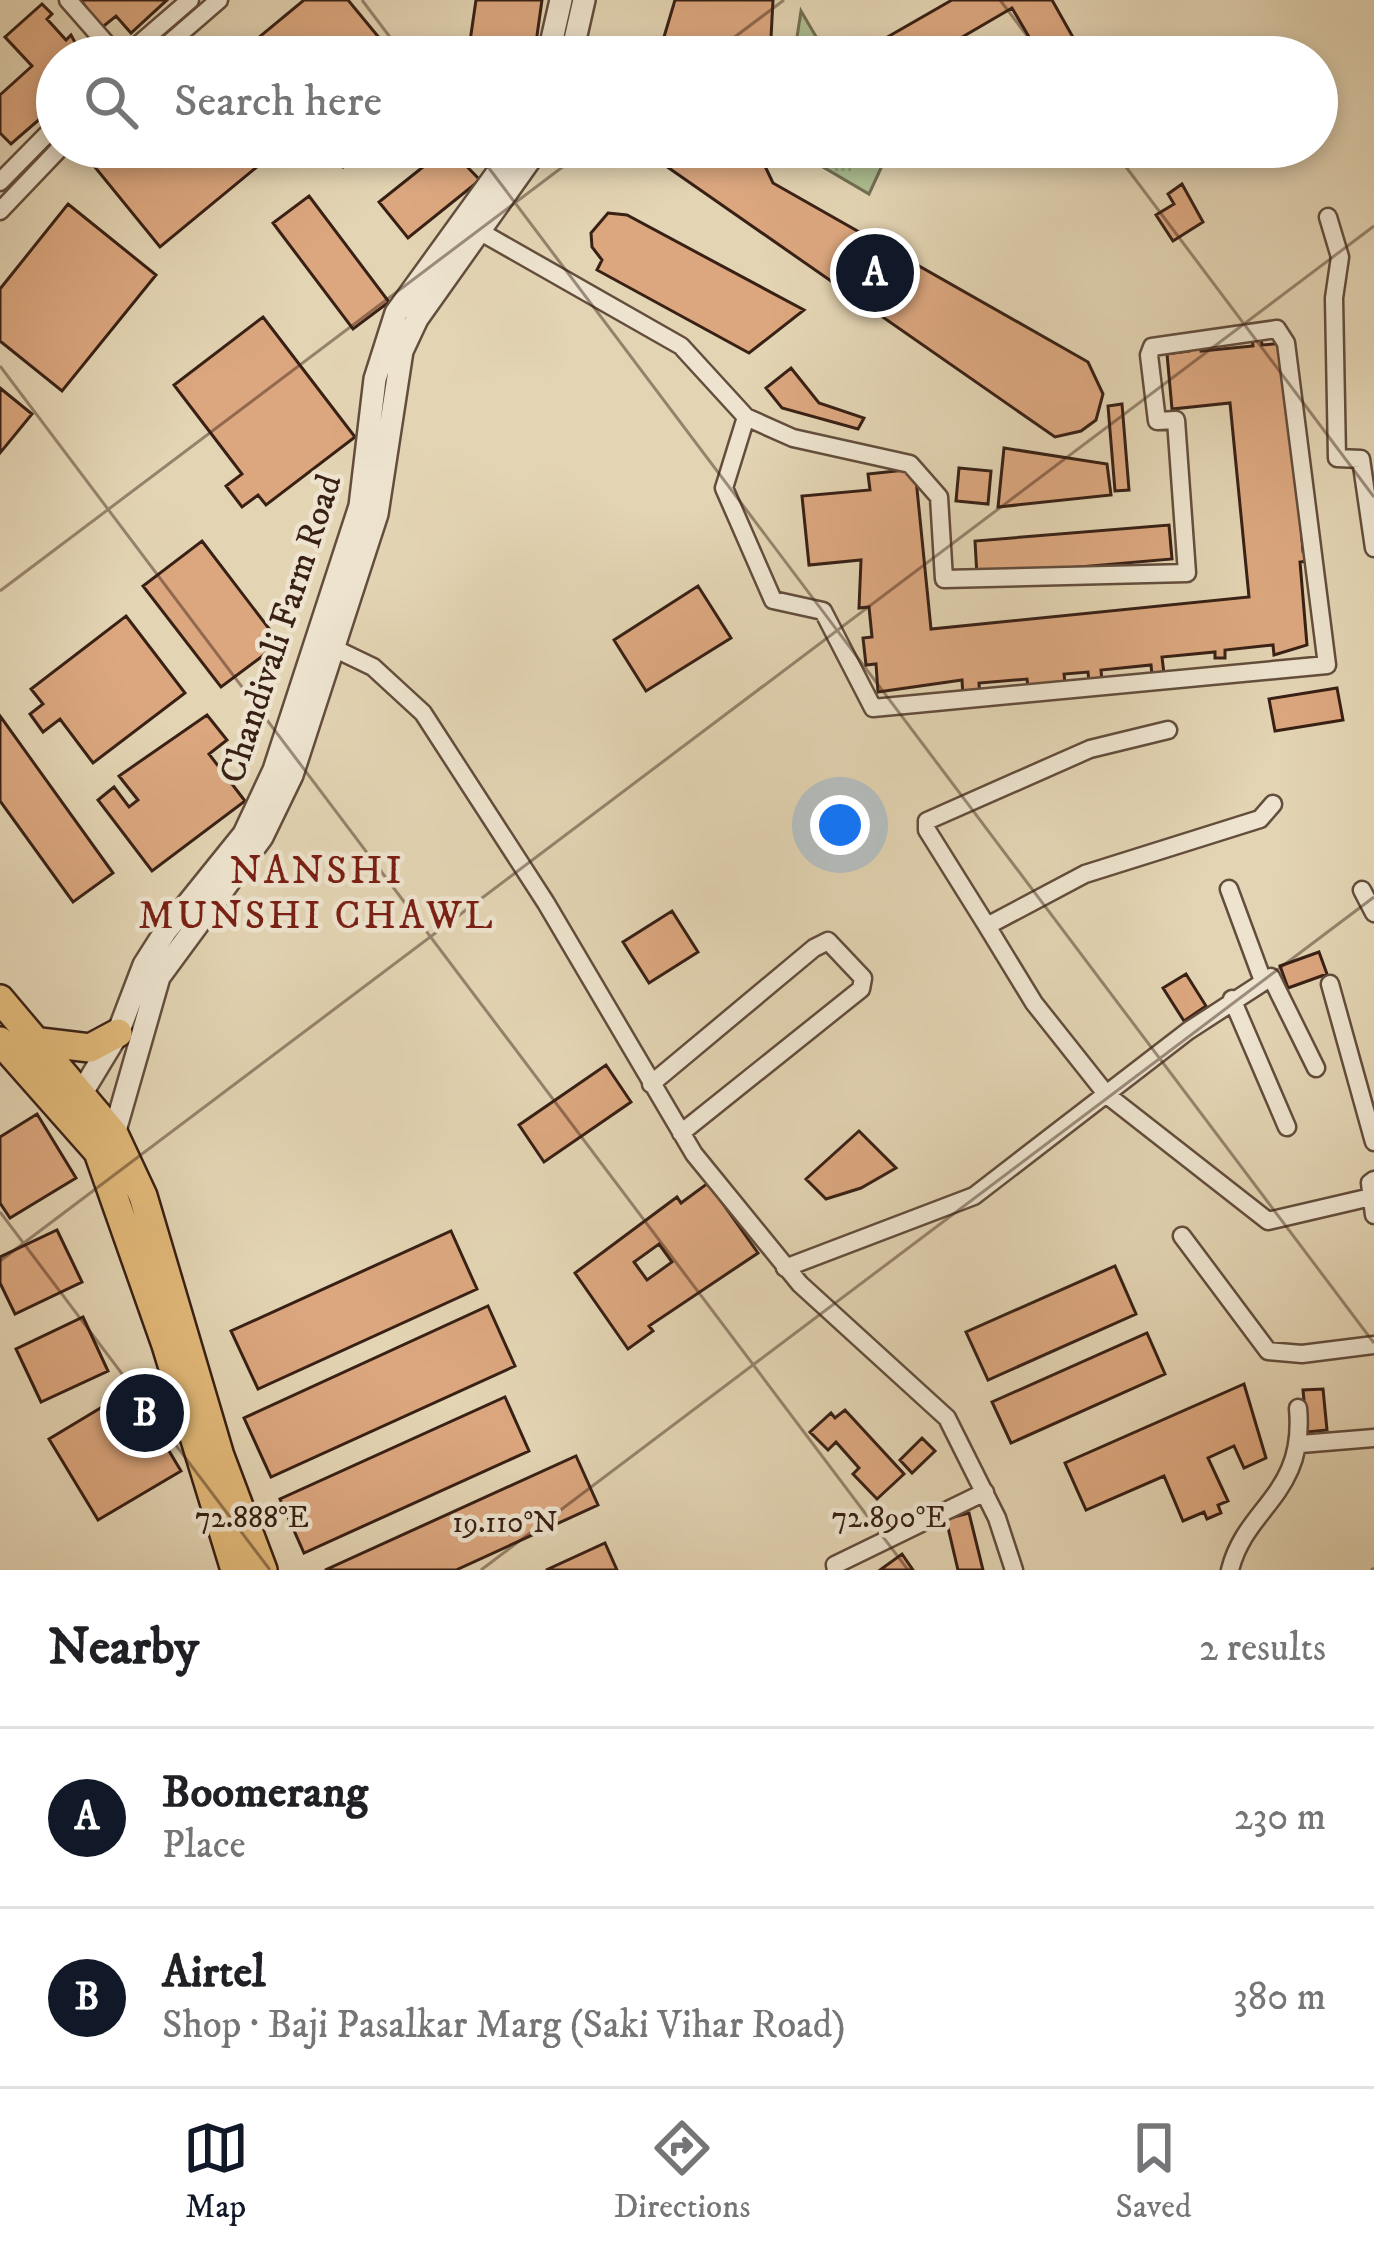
<!DOCTYPE html>
<meta charset="utf-8">
<style>
:root{--surface:#fff;--page:#f2f2f2;--text:#202124;--muted:#757577;--line:#e0e0e0;--accent:#111827}
body{margin:0;font-family:"IM FELL DW Pica",serif;background:var(--page);color:var(--text)}
.you{position:absolute;left:840px;top:825px;width:42px;height:42px;margin:-30px;border:9px solid #fff;border-radius:50%;background:#1a73e8;box-shadow:0 0 0 18px #1a73e833}
.badge{display:grid;place-items:center;width:78px;height:78px;border-radius:50%;background:var(--accent);color:#fff;font-size:39px;font-weight:700}
.pin{position:absolute;translate:-50% -50%;border:6px solid #fff;box-shadow:0 3px 12px #0006}
.list{margin:0;padding:0;list-style:none}
h2{display:flex;justify-content:space-between;align-items:center;height:156px;margin:0;padding:0 48px;font-size:51px}
h2 small{font-size:39px;font-weight:400;color:var(--muted)}
.list li{display:grid;grid-template-columns:78px 1fr auto;gap:36px;align-items:center;box-sizing:border-box;height:180px;padding:0 48px;border-top:3px solid var(--line)}
.list b{display:block;font-size:45px;white-space:nowrap}
.list p{margin:0;font-size:39px;white-space:nowrap;color:var(--muted)}
.list em{font-size:39px;font-style:normal;color:var(--muted)}
.icon{flex:none;width:66px;height:66px;fill:none;stroke:currentColor;stroke-width:2;stroke-linecap:round;stroke-linejoin:round}
.map{position:relative;flex:none;width:1374px;height:1570px;overflow:hidden}
.search{position:absolute;background:var(--surface);box-shadow:0 6px 18px #0003;left:36px;right:36px;top:36px;height:132px;display:flex;align-items:center;gap:30px;box-sizing:border-box;padding:0 42px;border-radius:66px;color:var(--muted);font-size:45px}
.sheet{height:516px;background:var(--surface)}
nav{display:flex;justify-content:space-around;align-items:center;box-sizing:border-box;height:168px;border-top:3px solid var(--line);background:var(--surface);font-size:33px;color:var(--muted)}
nav a{display:grid;justify-items:center;gap:6px}
nav .on{color:var(--accent)}
.map>svg:first-child{display:block}
</style>
<div class="map">
<svg width="1374" height="1570" viewBox="0 0 1374 1570">
<defs>
<pattern id="grass-tufts" width="24" height="20" patternUnits="userSpaceOnUse" patternTransform="scale(3)"><rect width="24" height="20" fill="#aebe91"/><path d="M3 7l-1-3M5 7V3M7 7l1-3M15 17l-1-3M17 17v-4M19 17l1-3" fill="none" stroke="#96a37c"/></pattern>
</defs>
<rect width="100%" height="100%" fill="#e3d4b3"/>
<filter id="stains"><feTurbulence type="fractalNoise" baseFrequency=".00167" numOctaves="4"/><feColorMatrix values="0 0 0 0 .2 0 0 0 0 .09 0 0 0 0 .02 0 0 0 .5 -.17"/></filter>
<radialGradient id="worn" r=".72"><stop offset=".6" stop-color="#630" stop-opacity="0"/><stop offset="1" stop-color="#630" stop-opacity=".3"/></radialGradient>
<!-- grass -->
<path fill="url(#grass-tufts)" stroke="#736f53" stroke-width="3" d="M801,11L828,57H794Z
M789,147H882L887,155L869,194Z"/>
<!-- building -->
<path fill="#dca77f" stroke="#382015" stroke-width="3" fill-rule="evenodd" d="M81,0H167L131,33L116,16L100,29Z
M304,0H348L395,57H253L246,48Z
M476,0H542L534,57L468,55Z
M675,0H773L770,57H658Z
M952,0H1052L1083,55L994,57L1029,37L1012,8L928,57H885L877,43Z
M42,4L52,14L47,19L66,40L71,35L83,57H57V104L11,144L0,133V95L32,66L5,37Z
M117,147H281L160,247L94,166Z
M327,147H368L343,167Z
M448,147L480,180L408,238L379,202Z
M653,147H764L763,162L773,183L1088,362L1103,394L1096,420L1081,431L1055,437L653,157Z
M1182,184L1203,222L1173,241L1156,215L1174,204L1168,194Z
M309,196L389,302L353,329L273,223Z
M68,204L156,275L62,391L0,341V289Z
M608,213L627,215L804,310L749,353L597,270L602,260L592,247L591,233Z
M263,317L355,437L266,505L258,495L242,507L226,486L242,474L174,385Z
M1252,338H1261L1262,345L1286,343L1303,551L1308,550L1309,561L1300,562L1307,645L1274,655L1273,645L1225,650V658H1215V652L1162,657L1164,674L1152,675L1151,665L1101,670L1102,681L1089,682L1088,672L1064,674L1065,683L1028,687L1027,679L979,683L980,696L963,697L962,680L878,692L876,664L866,665L863,638L872,637L869,607L859,608L861,560L809,565L802,496L870,490L868,474L915,469L931,629L1249,597L1230,403L1172,409L1167,354L1189,351L1188,345L1200,343L1201,351L1253,346Z
M791,368L819,403L864,418L858,429L782,408L766,388Z
M0,388L32,414L0,453Z
M1122,404L1129,490L1115,491L1108,406Z
M1004,448L1107,464L1111,495L998,507Z
M959,468L991,471L988,504L956,501Z
M1169,525L1172,559L977,576L975,541Z
M202,541L280,643L221,687L143,586Z
M698,586L731,638L646,691L614,640Z
M126,616L185,693L93,763L60,719L43,732L30,714L43,704L31,689Z
M1337,688L1343,720L1275,731L1269,699Z
M207,715L227,740L209,754L245,801L152,871L98,800L114,787L129,807L138,800L119,776Z
M0,716L113,873L73,902L0,801Z
M672,911L698,952L649,983L623,942Z
M1319,952L1327,974L1288,988L1280,966Z
M1186,974L1206,1006L1184,1021L1163,988Z
M606,1065L631,1102L544,1162L519,1125Z
M37,1114L76,1178L10,1218L0,1203V1137Z
M859,1131L896,1168L861,1188L826,1199L806,1179Z
M708,1183L758,1253L649,1326L653,1331L628,1349L575,1273L677,1197L681,1203ZM659,1244L672,1262L647,1280L634,1262Z
M57,1230L82,1282L15,1314L0,1283V1257Z
M451,1231L477,1289L258,1389L231,1331Z
M1115,1266L1136,1314L988,1380L966,1332Z
M488,1306L515,1366L271,1477L244,1418Z
M83,1317L108,1371L41,1402L16,1349Z
M1147,1333L1165,1374L1011,1443L992,1402Z
M1244,1384L1266,1458L1244,1468L1234,1446L1208,1458L1228,1501L1218,1505L1221,1513L1207,1519L1204,1512L1183,1521L1164,1476L1086,1510L1065,1463Z
M132,1389L181,1471L98,1520L49,1439Z
M1323,1389L1327,1430L1307,1432L1303,1390Z
M505,1397L529,1451L304,1553L280,1499Z
M845,1410L904,1474L877,1499L853,1474L859,1468L836,1442L828,1450L810,1432L831,1413L835,1418Z
M922,1438L935,1451L912,1473L900,1460Z
M576,1456L598,1505L456,1570H325Z
M969,1513L983,1570H958L946,1519Z
M605,1543L617,1570H546Z
M902,1554L913,1570H880Z"/>
<g fill="none" stroke-linecap="round" stroke-linejoin="round">
<defs>
<path id="minor" d="M68,0L118,57
M124,57L190,0
M153,57L219,0
M0,182L57,124
M0,211L61,147
M1328,217L1340,257L1334,298L1337,458L1361,459L1374,548
M472,227L681,346L746,417L793,438L910,464L939,497L944,579L1187,573L1176,420L1157,421L1149,355L1152,347L1277,329L1286,343L1327,665L873,708L823,611L773,600L724,488L746,417
M323,643L373,667L423,713L546,903L694,1154L800,1284L947,1418L997,1518L1014,1570
M1273,804L1260,819L1085,874L987,926L1034,1003L1107,1095L1268,1221L1371,1197
M1229,889L1263,981
M1362,890L1374,913
M987,926L927,830V821L1090,749L1168,730
M1330,984L1374,1142
M1232,999L1287,1127
M651,1084L814,948L828,941L863,978L861,989L681,1133
M1374,1180L1370,1183L1374,1215
M1182,1236L1268,1351L1302,1354L1374,1345
M785,1268L974,1196L1188,1031L1271,977L1316,1068
M1301,1444L1374,1438
M836,1570L835,1565L985,1492
M1230,1570C1246,1506 1306,1495 1298,1408"/>
<path id="tertiary" d="M548,57L561,0
M571,57L584,0
M75,1104L118,1033L144,965L165,932L244,834L274,770L360,506L375,379L396,313L516,147
M107,1142L114,1134L159,977L262,837L292,775L377,514L402,351L417,319L539,147"/>
<path id="primary" d="M0,999L114,1134L143,1196L220,1456L263,1570
M0,1041L98,1152L166,1345L235,1570
M40,1042L90,1048L118,1033"/>
</defs>
<!-- minor casing -->
<use href="#minor" stroke="#634d3c" stroke-width="21"/>
<!-- tertiary casing -->
<use href="#tertiary" stroke="#634d3c" stroke-width="26"/>
<!-- primary casing -->
<use href="#primary" stroke="#382015" stroke-width="32"/>
<!-- minor -->
<use href="#minor" stroke="#ede3ce" stroke-width="16"/>
<!-- tertiary -->
<use href="#tertiary" stroke="#ede3ce" stroke-width="21"/>
<!-- primary -->
<use href="#primary" stroke="#e2ba7a" stroke-width="27"/>
</g>
<!-- ticks -->
<path fill="none" stroke="#382015" stroke-width="3" stroke-opacity="0.45" d="M362,0L405,57M1000,0L1043,57M708,57L784,0M473,147L1374,1343M1111,147L1374,497M0,366L908,1570M0,591L589,147M0,1212L270,1570M0,1261L1374,226M481,1570L1374,897M1371,1570L1374,1568"/>
<g text-anchor="middle" stroke-width="9" stroke-linejoin="round" paint-order="stroke">
<!-- street labels -->
<g font-size="36" fill="#382015" stroke="#ede3ce">
<text transform="translate(279 628) rotate(-72)" y="13">Chandivali Farm Road</text>
</g>
<!-- neighbourhood labels -->
<g font-size="39" letter-spacing="3" fill="#7a1f14" stroke="#ede3ce">
<text x="317" y="883">NANSHI<tspan x="317" dy="45">MUNSHI CHAWL</tspan></text>
</g>
</g>
<g font-size="30" text-anchor="middle" fill="#382015" stroke="#ede3ce" stroke-width="9" stroke-linejoin="round" paint-order="stroke">
<text x="252" y="1527">72.888°E</text>
<text x="889" y="1527">72.890°E</text>
<text x="505" y="1532">19.110°N</text>
</g>
<rect width="100%" height="100%" filter="url(#stains)"/>
<rect width="100%" height="100%" fill="url(#worn)"/>
</svg>
<div class="you"></div>
<div class="pin badge" style="left:875px;top:273px">A</div>
<div class="pin badge" style="left:145px;top:1413px">B</div>
<div class="search"><svg class="icon" aria-label="search" viewBox="0 0 24 24"><circle cx="10" cy="10" r="6"/><path d="M15 15l6 6"/></svg>Search here</div>
</div>
<section class="sheet">
<h2>Nearby<small>2 results</small></h2>
<ul class="list">
<li><span class="badge">A</span><div><b>Boomerang</b><p>Place</p></div><em>230 m</em></li>
<li><span class="badge">B</span><div><b>Airtel</b><p>Shop · Baji Pasalkar Marg (Saki Vihar Road)</p></div><em>380 m</em></li>
</ul>
</section>
<nav>
<a class="on"><svg class="icon" aria-label="map" viewBox="0 0 24 24"><path d="M3 6l6-2 6 2 6-2v14l-6 2-6-2-6 2zM9 4v14M15 6v14"/></svg>Map</a>
<a><svg class="icon" aria-label="directions" viewBox="0 0 24 24"><path d="M12 3l9 9-9 9-9-9zM9 14v-3h6M13 9l2 2-2 2"/></svg>Directions</a>
<a><svg class="icon" aria-label="saved" viewBox="0 0 24 24"><path d="M7 4h10v16l-5-4-5 4z"/></svg>Saved</a>
</nav>
